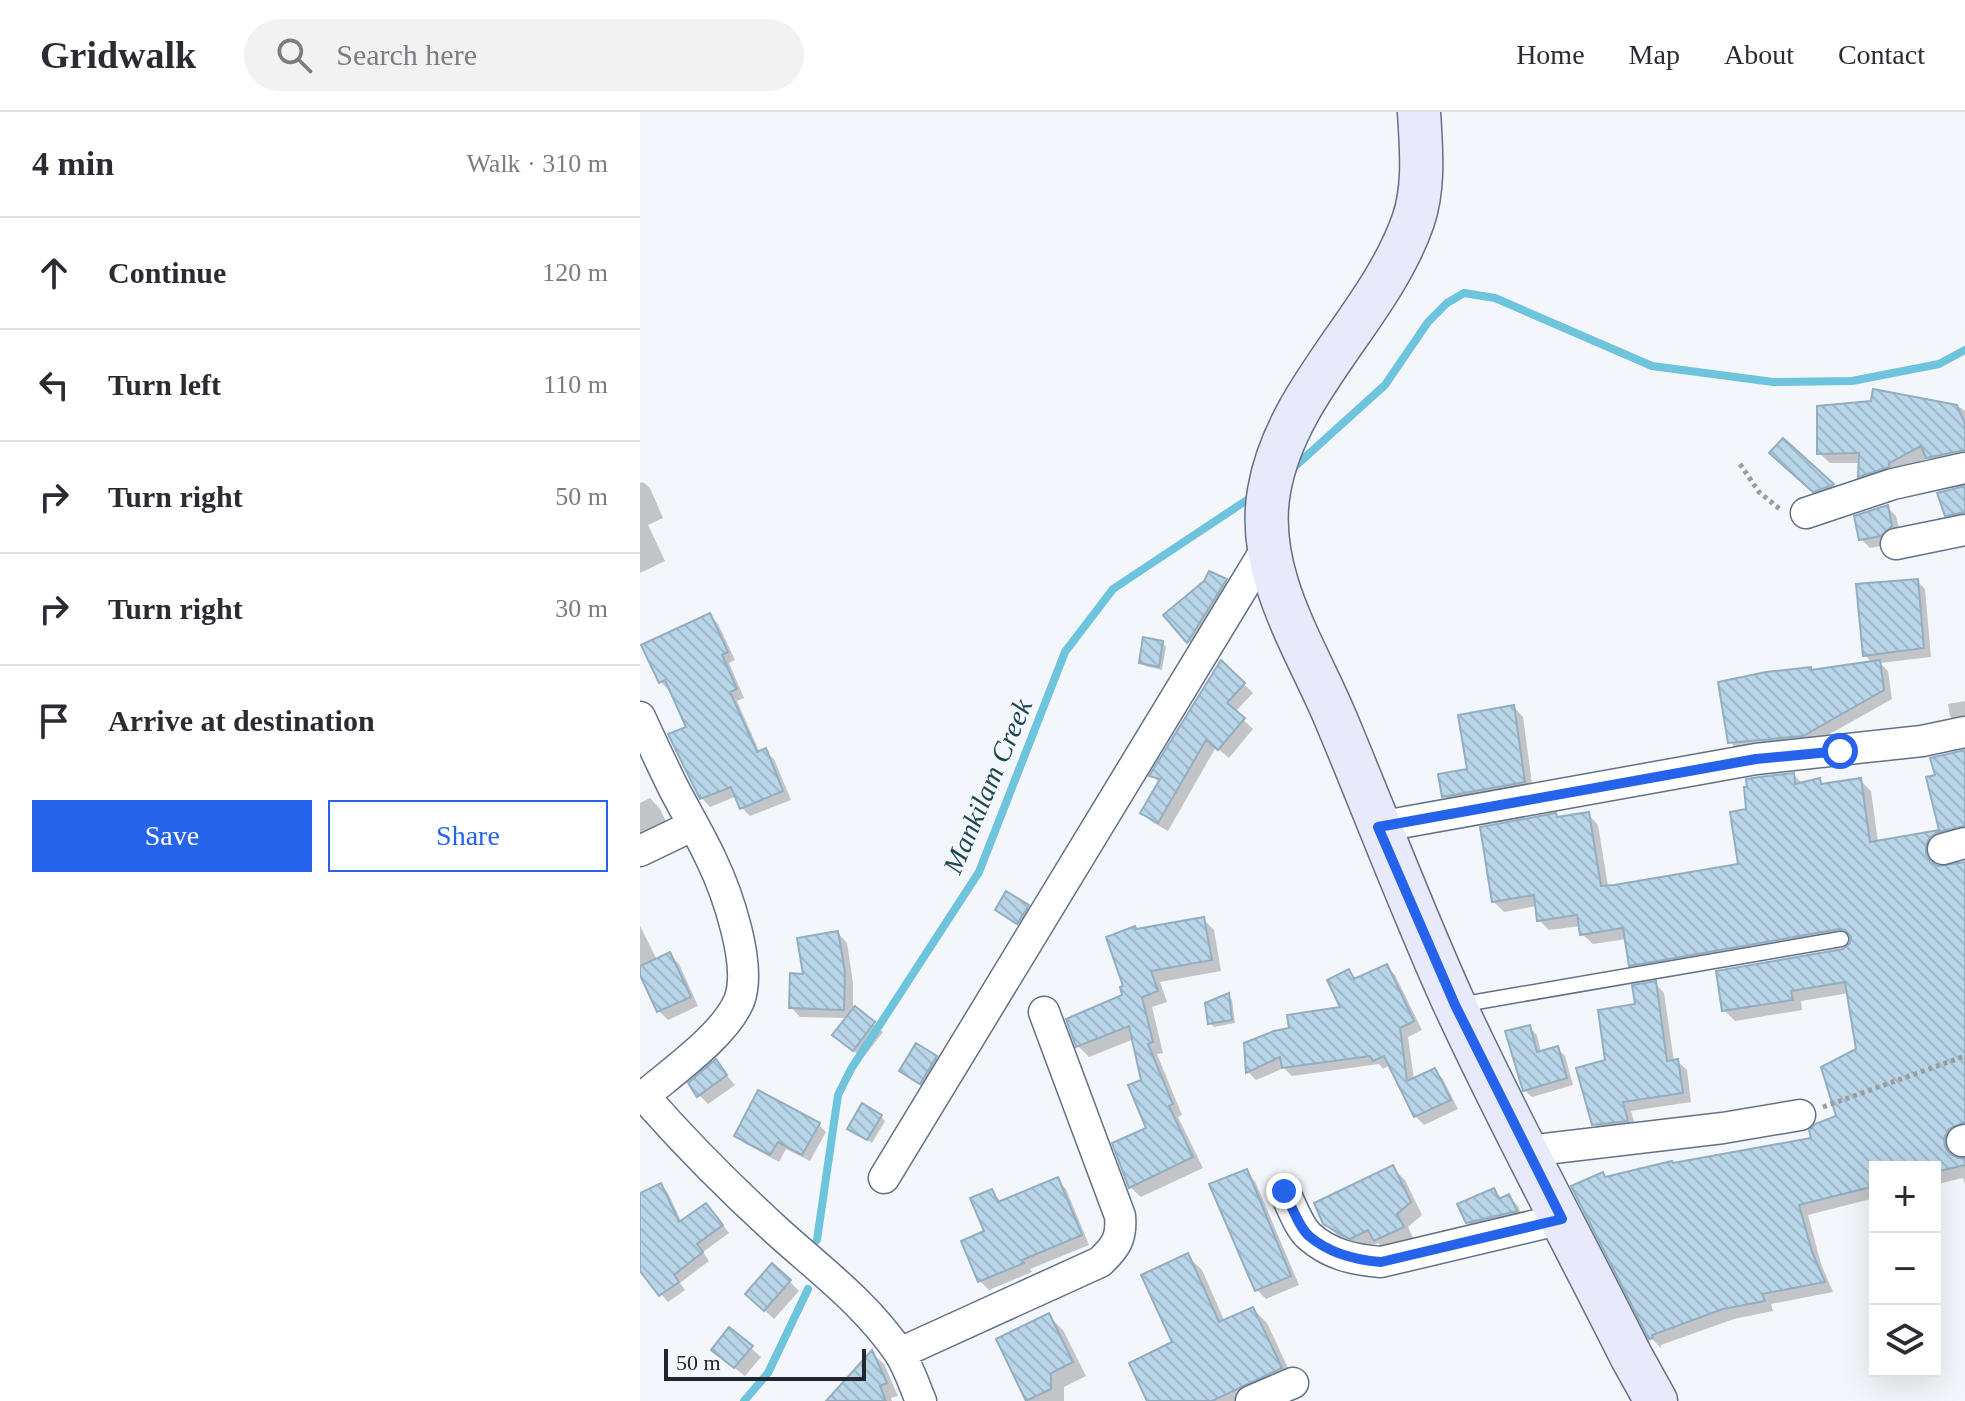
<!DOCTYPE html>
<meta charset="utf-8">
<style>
:root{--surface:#fff;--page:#f2f2f3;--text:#2b2b33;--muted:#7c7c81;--line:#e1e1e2;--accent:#2563eb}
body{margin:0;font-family:"Times New Roman",serif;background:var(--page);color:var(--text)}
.controls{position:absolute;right:24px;bottom:24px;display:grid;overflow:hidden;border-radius:0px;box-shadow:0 8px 32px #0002}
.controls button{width:72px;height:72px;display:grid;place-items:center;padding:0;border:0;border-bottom:2px solid var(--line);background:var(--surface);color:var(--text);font:40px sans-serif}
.scale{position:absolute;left:24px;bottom:20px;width:202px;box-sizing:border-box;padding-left:8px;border:4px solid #202730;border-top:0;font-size:22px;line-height:28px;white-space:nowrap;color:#202730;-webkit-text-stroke:6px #f3f6fb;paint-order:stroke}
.stop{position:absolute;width:24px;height:24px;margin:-18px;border:6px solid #2563eb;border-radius:50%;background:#fff}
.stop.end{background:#2563eb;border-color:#fff;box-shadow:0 2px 8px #0008}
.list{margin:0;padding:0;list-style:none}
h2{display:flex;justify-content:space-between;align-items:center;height:104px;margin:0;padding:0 32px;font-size:34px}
h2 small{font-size:26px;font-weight:400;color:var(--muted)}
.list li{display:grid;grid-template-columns:52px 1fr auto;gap:24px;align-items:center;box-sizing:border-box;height:112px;padding:0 32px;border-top:2px solid var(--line)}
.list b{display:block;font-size:30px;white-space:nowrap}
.list em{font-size:26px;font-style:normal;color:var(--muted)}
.actions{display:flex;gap:16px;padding:24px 32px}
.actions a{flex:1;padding:18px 0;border:2px solid var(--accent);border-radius:0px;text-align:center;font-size:28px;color:var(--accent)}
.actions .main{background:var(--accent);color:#fff}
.icon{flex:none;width:44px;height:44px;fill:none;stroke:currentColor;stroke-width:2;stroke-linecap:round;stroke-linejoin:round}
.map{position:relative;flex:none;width:1325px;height:1289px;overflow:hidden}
header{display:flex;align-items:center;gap:48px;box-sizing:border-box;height:112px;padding:0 40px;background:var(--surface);border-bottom:2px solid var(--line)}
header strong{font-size:38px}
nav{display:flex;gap:44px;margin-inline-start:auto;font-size:28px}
.search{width:560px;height:72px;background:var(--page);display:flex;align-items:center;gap:20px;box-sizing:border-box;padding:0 28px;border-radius:44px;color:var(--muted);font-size:30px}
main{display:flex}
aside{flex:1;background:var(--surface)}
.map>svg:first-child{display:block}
</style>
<header>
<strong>Gridwalk</strong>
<div class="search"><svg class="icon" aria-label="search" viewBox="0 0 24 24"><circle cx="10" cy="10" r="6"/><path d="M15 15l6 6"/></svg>Search here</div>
<nav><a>Home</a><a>Map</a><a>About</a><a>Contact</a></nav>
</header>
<main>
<aside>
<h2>4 min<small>Walk · 310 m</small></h2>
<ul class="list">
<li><svg class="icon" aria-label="ahead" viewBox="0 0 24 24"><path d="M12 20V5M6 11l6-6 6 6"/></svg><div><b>Continue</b></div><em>120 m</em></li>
<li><svg class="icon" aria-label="left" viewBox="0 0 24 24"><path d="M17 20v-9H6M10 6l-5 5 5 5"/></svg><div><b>Turn left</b></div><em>110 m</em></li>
<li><svg class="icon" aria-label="right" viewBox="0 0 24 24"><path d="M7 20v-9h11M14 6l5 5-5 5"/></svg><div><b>Turn right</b></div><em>50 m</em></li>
<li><svg class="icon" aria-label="right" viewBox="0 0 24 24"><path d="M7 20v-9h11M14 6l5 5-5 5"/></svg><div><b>Turn right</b></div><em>30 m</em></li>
<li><svg class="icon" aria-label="arrive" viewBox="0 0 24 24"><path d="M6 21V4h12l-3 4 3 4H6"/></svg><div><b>Arrive at destination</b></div></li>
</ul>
<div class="actions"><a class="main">Save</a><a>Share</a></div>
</aside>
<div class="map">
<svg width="1325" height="1289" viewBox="0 0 1325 1289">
<defs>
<pattern id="building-back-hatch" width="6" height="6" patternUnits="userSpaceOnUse" patternTransform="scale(2)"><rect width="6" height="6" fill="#b9d5e8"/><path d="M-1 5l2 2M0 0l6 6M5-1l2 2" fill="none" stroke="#9fb7c7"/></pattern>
</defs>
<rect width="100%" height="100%" fill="#f3f6fb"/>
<!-- shadow -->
<path fill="#0003" d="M1234,280L1321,296L1325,299V351L1298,356L1288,346L1230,374L1220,364L1221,351H1190L1179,341L1233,291Z
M1143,329L1193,373L1201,382L1184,388L1141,350Z
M3,370L10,376L23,406L8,413L25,449L0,461V371Z
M1325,381V411L1318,413L1307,403Z
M1247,395L1256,404L1261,424L1250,432L1230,436L1221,427Z
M586,469L590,472L552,533L526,504Z
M1277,469L1285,477L1291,545L1240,551L1248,559L1252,587L1172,632L1099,639L1090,630L1232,551L1225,543Z
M70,503L78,512L95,548L89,551L104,586L97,589L120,641L125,639L134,647L151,688L110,704L102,696L97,684L70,695L62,686L48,616L32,578L29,579L21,570L4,534Z
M522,530L526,535L522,558L505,554L501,550Z
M582,551L613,581L595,600L613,617L589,646L576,635L528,719L512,710L502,701L520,671L512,664Z
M1325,589V614H1321L1310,604L1308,592Z
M874,595L883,605L893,679L813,694L804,684L830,659Z
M1325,639V725L1295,743V753L1297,756L1325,750V1023L1314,1036V1046L1325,1048V1072L1323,1066L1298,1072L1295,1069V1055H1235V1086L1168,1103L1181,1152L1193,1180L1131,1192L1133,1199L1094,1207L1021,1233V1236L1011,1226L966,1067L1174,1028L1199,1005L1219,938L1209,881L1161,889L1162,898L1095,909L1084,898L1204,839L1212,832V826L1001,863L991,853L987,827L953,832L942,822L941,814L909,818L899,808L897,794L864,800L854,790L919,707L948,702L958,713L968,774L1100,753L1109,699L1154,663L1163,672L1179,669L1184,674L1220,668L1231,679L1238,730L1301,720L1288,667L1297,664Z
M10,686L20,697L28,714L0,724V691Z
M387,795L391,799L382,815L361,801Z
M563,807L574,818L581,859L520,870L527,890L512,895L523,941L517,942L542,1003L538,1005L563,1056L501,1085L490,1075L508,1017L503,969L494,927L449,945L438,934L484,885L497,819Z
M0,814L17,848L29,842L39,852L58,894L28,908L19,899L0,862Z
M198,821L207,831L213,871V895L243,920L223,946L204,932L208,906L160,905L151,895L165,864Z
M746,854L755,863L782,918L768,925L774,968L794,958L803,967L818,997L784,1013L775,1004L750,953L743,957L739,952L652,964L644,956L616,968L608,960L651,918L703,897L709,859L718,868Z
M1015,871L1024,881L1034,950L1037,949L1047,958L1051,990L991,999L996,1017L963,1022L954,1012L967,950L997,894Z
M588,884L592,888L595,911L574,915L570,911Z
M889,915L897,923L901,941L917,936L925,944L933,973L892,985L884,978Z
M296,945L305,954L290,979L271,968L261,959Z
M75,950L95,973L68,992L59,983Z
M241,1005L245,1009L232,1031L214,1020Z
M178,1012L186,1020L170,1049L146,1037L139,1050L104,1031L96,1023Z
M752,1055L765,1068L782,1103L768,1115L774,1128L748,1140L738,1131L724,1138L698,1124L685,1111Z
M606,1060L615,1069L659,1173L626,1187L617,1178Z
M417,1068L426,1077L449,1133L390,1157L392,1160L349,1178L340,1169L352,1079L362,1091Z
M20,1073L28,1081L42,1111L74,1101L89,1121L63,1140L69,1149L40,1171L45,1178L28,1190L0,1158V1083Z
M853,1078L863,1087L869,1085L878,1094L884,1108L837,1120L827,1110Z
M547,1144L562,1158L585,1210L613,1197L627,1211L655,1271L616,1289H509L534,1231Z
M150,1170L159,1179L134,1207L117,1191Z
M409,1204L423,1218L446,1264L424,1275V1289H389Z
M111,1236L121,1245L105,1264L83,1247Z
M232,1241L244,1252L258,1284L251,1286L252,1289H189Z"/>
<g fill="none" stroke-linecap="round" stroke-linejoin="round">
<!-- stream -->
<path stroke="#6dc4dc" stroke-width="8" d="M651,358L745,273L788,210L807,191L824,181L855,186L1012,254L1133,270L1212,269L1299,252L1325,238
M177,1128L198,983L211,957L339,760L425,540L473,477L610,386
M104,1289L128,1261L168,1177"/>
</g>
<!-- building -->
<path fill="url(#building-back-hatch)" stroke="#93aec0" stroke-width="2" d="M1233,277L1317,293L1325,312V338L1286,346L1281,334L1249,351V355L1218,365L1219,341L1177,342V294L1231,289Z
M1143,326L1194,372L1193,373L1173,380L1129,341Z
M1325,374V400L1305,404L1297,381Z
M1248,393L1252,414L1241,424L1219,428L1214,404Z
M569,459L587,467L547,531L523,503L564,469Z
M1278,467L1284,536L1223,544L1216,472Z
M70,501L88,540L82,543L97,577L90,580L117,640L126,636L143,679L100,697L91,675L60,687L28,622L46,615L25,568L19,571L1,533Z
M503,525L523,529L519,555L499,551Z
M581,548L605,571L587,591L605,606L578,638L566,628L518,711L500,701L520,667L509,664Z
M1240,548L1244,578L1163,624L1088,631L1078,570L1126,560L1171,555V558Z
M874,593L885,670L802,685L798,662L827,657L818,603Z
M1325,638V714L1298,720L1290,725L1286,733V741L1290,749L1298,754L1325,750V1010L1309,1017L1304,1026L1305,1035L1310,1042L1318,1046H1325V1053L1295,1060V1055H1235V1074L1159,1093L1172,1140L1185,1170L1122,1182L1125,1189L1083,1197L1012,1223L1013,1226L1009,1227L931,1074L963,1060L965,1065L1032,1049L1033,1051L1171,1026L1169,1018L1175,1012L1196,1004L1181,955L1216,937L1205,870L1151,879L1153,888L1082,899L1076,859L1203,837L1210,831L1211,825L1205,818L1199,817L989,854L983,816L940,823L937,803L897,809L894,783L852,790L840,715L916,701L917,705L949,700L961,774L974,773L1098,752L1090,700L1106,697L1104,675H1107L1106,667L1119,665L1154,661L1155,672L1180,666L1181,672L1221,666L1230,730L1299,718L1286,665L1295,663L1290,646Z
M366,779L389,793L377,812L355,798Z
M564,805L572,848L511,859L518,879L502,885L513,930L508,932L533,992L529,994L553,1045L489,1076L472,1031L506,1016L488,973L501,968L489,914L436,935L426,907L482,883L480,875L483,874L466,825L495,814L496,817Z
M198,819L205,860L204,898L149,896L150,861L163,862L157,826Z
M30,840L51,885L17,900L0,863V854Z
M747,852L774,909L760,916L767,969L795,956L811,988L774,1005L744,944L733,949L730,944L642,956L640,945L606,961L604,931L634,919L649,916L647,903L700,895L687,868L709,857L714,867Z
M1016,869L1027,949L1038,947L1043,981L983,990L988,1009L952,1013L936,956L965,948L958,898L995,892L992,873Z
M589,881L592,908L568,912L565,891Z
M215,894L235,910L213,939L192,923Z
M890,913L897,940L918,934L927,966L883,979L865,919Z
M276,931L297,944L280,972L259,959Z
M76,947L87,963L57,985L48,971Z
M118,978L180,1011L162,1043L138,1030L130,1043L94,1024Z
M222,991L242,1003L227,1028L207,1017Z
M753,1053L771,1090L757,1102L764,1115L734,1129L728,1118L710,1127L683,1112L674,1091Z
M607,1057L651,1164L615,1179L569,1072Z
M418,1065L442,1123L382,1148L384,1151L338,1170L321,1129L344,1119L330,1086L352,1077L358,1090Z
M21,1071L39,1110L66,1091L83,1113L57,1132L63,1140L34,1163L39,1170L19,1184L0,1159V1081Z
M854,1076L859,1087L869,1082L877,1099L826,1111L817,1092Z
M548,1141L579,1210L613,1195L642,1256L572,1289H507L489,1251L532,1230L501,1163Z
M132,1151L151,1168L124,1199L105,1182Z
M409,1201L433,1250L411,1261V1277L386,1289L356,1227Z
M89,1215L113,1234L94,1256L71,1238Z
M232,1238L247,1271L240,1274L246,1289H186Z"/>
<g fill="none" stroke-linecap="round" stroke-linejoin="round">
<defs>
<path id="lane" d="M819,893L1201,827"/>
<path id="street" d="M1166,401L1253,372L1325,356
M1256,432L1325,418
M0,605C11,629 22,653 34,677C46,700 60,723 71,747C87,780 113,854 99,889C84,924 33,959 4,984
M738,715L1116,647L1282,629L1325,620
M1303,737L1325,731
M0,739L52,714
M0,984H4C46,1032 90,1076 137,1119C180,1158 225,1191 258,1239C268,1253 274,1273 281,1289
M1322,1029L1325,1028
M888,1039L1083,1016L1160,1003
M244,1066L628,434
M644,1079C651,1092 658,1114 669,1124C690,1143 715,1148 741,1150L922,1107
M260,1241L460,1150C476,1135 482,1126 480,1104L404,900
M611,1289L653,1271"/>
<path id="secondary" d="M779,0C781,35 785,75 773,109C740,204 646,278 629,379C615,460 665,534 695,605C735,700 771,796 813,889C868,1009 932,1126 991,1244L1016,1289"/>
</defs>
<!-- lane casing -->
<use href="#lane" stroke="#627187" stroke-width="17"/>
<!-- street casing -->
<use href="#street" stroke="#627187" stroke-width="33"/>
<!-- secondary casing -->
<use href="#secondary" stroke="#627187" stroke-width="45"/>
<!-- path -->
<path stroke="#999ea4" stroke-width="5" stroke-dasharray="4 4" stroke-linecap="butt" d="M1100,352L1119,380L1141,398
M1183,995L1325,944"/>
<!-- lane -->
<use href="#lane" stroke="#fff" stroke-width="14"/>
<!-- street -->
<use href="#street" stroke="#fff" stroke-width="30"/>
<!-- secondary -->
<use href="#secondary" stroke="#e8eafc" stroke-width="42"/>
</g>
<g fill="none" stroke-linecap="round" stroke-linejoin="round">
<!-- route -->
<path stroke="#2563eb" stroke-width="10" d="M644,1079C651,1092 658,1114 669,1124C690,1142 715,1148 741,1150L922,1107L815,893L738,715L1116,647L1200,639"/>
</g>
<g text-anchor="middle" stroke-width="6" stroke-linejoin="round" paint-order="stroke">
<!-- water labels -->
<g font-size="28" font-style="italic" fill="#1e4651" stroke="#f3f6fb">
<text transform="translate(347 674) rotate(-67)" y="10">Mankilam Creek</text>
</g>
</g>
</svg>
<div class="controls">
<button>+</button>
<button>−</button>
<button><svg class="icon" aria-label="layers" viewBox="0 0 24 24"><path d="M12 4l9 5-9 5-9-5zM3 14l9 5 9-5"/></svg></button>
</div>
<div class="scale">50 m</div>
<div class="stop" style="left:1200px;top:639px"></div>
<div class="stop end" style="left:644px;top:1079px"></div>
</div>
</main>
